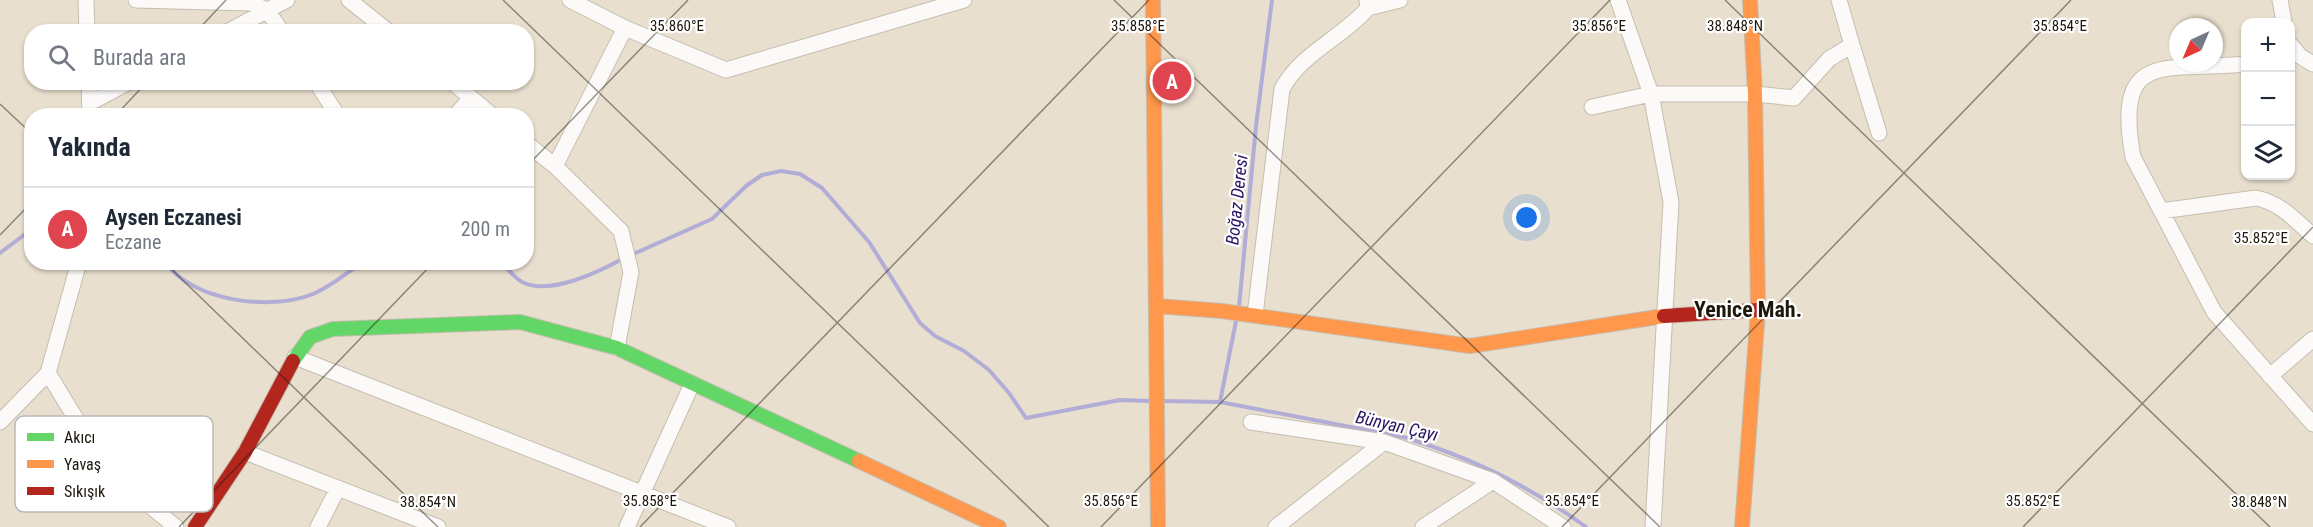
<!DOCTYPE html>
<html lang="tr">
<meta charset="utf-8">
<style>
:root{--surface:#fff;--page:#f2f2f3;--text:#1f2937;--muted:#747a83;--line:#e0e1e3;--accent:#645d50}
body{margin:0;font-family:"Roboto Condensed",sans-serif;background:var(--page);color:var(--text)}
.controls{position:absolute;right:18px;top:18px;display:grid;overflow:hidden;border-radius:12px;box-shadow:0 2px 4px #0004}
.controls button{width:54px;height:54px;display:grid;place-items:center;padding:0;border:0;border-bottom:2px solid var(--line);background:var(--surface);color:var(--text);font:30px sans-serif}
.compass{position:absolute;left:2169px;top:18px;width:54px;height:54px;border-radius:50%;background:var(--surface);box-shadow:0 2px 4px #0004;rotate:224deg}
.you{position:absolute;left:1527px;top:218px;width:21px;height:21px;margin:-15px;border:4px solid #fff;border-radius:50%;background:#1a73e8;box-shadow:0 0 0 9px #1a73e833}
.badge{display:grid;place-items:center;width:39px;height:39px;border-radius:50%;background:var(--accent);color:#fff;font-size:20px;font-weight:700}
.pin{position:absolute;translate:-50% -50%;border:3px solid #fff;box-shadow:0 2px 6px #0006}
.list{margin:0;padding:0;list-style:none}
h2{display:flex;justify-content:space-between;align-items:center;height:78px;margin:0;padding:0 24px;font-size:26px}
h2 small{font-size:20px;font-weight:400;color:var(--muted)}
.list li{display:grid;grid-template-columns:39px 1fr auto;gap:18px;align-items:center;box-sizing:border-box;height:84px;padding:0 24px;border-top:2px solid var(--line)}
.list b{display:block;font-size:22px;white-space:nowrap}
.list p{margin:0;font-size:20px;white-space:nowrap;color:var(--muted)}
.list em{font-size:20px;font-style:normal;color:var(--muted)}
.icon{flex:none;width:33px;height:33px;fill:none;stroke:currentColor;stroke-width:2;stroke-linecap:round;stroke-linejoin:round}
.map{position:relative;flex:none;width:2313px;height:527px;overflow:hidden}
.search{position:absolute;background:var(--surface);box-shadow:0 2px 4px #0004;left:24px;top:24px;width:510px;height:66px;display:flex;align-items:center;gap:15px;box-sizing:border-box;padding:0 21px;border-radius:24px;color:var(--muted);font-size:22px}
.panel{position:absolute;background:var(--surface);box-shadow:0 2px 4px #0004;left:24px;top:108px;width:510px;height:162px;border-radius:24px}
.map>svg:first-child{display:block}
</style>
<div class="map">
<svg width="2313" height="527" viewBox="0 0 2313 527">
<rect width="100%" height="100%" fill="#e9dfce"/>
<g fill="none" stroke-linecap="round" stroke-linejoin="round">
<!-- stream -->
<path stroke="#b2add7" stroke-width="4" d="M0,253L32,229
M631,255L712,219L746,186L762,175L781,171L800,174L822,188L869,242L920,323L935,336L964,351L989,370L1009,393L1026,418L1120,400L1150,401
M165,262C193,302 271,311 313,294C332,286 346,273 363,262
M501,262C509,269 513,277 522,282C549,296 599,272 624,258
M1239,307L1256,126L1272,0
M1163,401L1220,402L1403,437C1470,457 1530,486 1586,527
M1220,402L1236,321"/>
<defs>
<path id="street" d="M86,0L87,32
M136,0L250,3L267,10L282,32
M349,0L389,32
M570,0L625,28L726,70L964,0
M1367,0L1368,8L1400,0
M1618,0L1651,94L1671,202L1653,527
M1839,0L1852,45
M2280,0L2284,22
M227,32L287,0
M2290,44L2300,56L2313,64
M2246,64C2167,72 2113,47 2133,157L2214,312L2313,424
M89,82L90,116
M316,82L338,116
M452,82L493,116
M90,103L129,82
M1592,107L1651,94H1755L1794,98L1829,59L1852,45L1879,133
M455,116L471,98
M526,143L555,166L621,231L631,272L617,348
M555,166L625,28
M2161,211L2256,198C2281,203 2295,220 2313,236
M1255,315L1282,89C1301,53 1342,38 1368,8
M295,357L728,527
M48,373L84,432L133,492L176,527
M2270,376L2313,339
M0,422L48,373L79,262
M1251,422L1384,442L1493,481L1563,527
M245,452L438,527
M318,527L338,488
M627,527L692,384
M1276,527L1384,442
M1423,527L1493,481"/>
<path id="fast" d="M293,361L310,337L333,329L520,322L617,348L859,461"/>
<path id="slow" d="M1153,0L1158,527
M1157,306L1222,311L1470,346L1664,316
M859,461L999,527
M1742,527L1758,310L1755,94L1750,0"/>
<path id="jam" d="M1664,316L1758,310
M195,527L245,452L293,361"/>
</defs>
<!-- street casing -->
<use href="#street" stroke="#c5bdaf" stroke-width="17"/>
<!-- fast casing -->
<use href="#fast" stroke="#c5bdaf" stroke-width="16"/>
<!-- slow casing -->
<use href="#slow" stroke="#c5bdaf" stroke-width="16"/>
<!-- jam casing -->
<use href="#jam" stroke="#c5bdaf" stroke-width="16"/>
<!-- street -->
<use href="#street" stroke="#fcfaf8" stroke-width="15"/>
<!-- fast -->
<use href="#fast" stroke="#63d668" stroke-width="14"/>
<!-- slow -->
<use href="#slow" stroke="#ff974d" stroke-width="14"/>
<!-- jam -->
<use href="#jam" stroke="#b3261e" stroke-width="14"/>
</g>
<!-- ticks -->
<path fill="none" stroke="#1d170c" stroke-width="1.5" stroke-opacity="0.45" d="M503,0L1049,527M1114,0L1660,527M1725,0L2270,527M196,32L226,0M0,104L32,134M115,116L147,82M526,167L688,0M0,235L32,202M164,262L438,527M179,527L434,262M640,527L1149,0M1101,527L1610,0M1562,527L2071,0M2023,527L2313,227"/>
<g text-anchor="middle" stroke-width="4.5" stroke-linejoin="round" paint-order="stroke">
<!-- water labels -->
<g font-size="18" font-style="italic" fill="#281664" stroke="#fff">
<text transform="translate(1237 200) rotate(-84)" y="6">Boğaz Deresi</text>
<text transform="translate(1397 426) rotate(13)" y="6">Bünyan Çayı</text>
</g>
<!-- district labels -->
<g font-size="22" font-weight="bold" fill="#1d170c" stroke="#fff">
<text x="1748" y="317">Yenice Mah.</text>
</g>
</g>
<!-- legend -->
<rect x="15" y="416" width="198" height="96" rx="9" fill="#fff" stroke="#bbb9b6" stroke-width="1.5"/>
<rect x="27" y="433" width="27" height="8" fill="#63d668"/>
<rect x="27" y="460" width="27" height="8" fill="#ff974d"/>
<rect x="27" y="487" width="27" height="8" fill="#b3261e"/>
<g font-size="16" fill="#1d170c">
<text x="64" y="443">Akıcı</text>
<text x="64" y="470">Yavaş</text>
<text x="64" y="497">Sıkışık</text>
</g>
<g font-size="15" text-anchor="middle" fill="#1d170c" stroke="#fff" stroke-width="4.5" stroke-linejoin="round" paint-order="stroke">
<text x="1735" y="31">38.848°N</text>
<text x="2060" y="31">35.854°E</text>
<text x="677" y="31">35.860°E</text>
<text x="1138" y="31">35.858°E</text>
<text x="1599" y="31">35.856°E</text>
<text x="2261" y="243">35.852°E</text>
<text x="650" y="506">35.858°E</text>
<text x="1111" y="506">35.856°E</text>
<text x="1572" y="506">35.854°E</text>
<text x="2033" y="506">35.852°E</text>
<text x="428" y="507">38.854°N</text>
<text x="2259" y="507">38.848°N</text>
</g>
</svg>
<div class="controls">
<button>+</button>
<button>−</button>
<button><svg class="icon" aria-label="layers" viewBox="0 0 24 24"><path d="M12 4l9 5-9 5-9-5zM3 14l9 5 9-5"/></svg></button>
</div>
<svg class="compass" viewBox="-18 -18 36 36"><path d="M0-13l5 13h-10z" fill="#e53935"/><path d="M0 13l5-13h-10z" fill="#747a83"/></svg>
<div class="you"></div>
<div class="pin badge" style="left:1172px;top:81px;background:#e0444e">A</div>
<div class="search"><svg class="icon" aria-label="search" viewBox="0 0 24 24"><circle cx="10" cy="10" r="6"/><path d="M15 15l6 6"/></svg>Burada ara</div>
<section class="panel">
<h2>Yakında<small></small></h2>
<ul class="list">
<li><span class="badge" style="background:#e0444e">A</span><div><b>Aysen Eczanesi</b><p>Eczane</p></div><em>200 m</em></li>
</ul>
</section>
</div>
